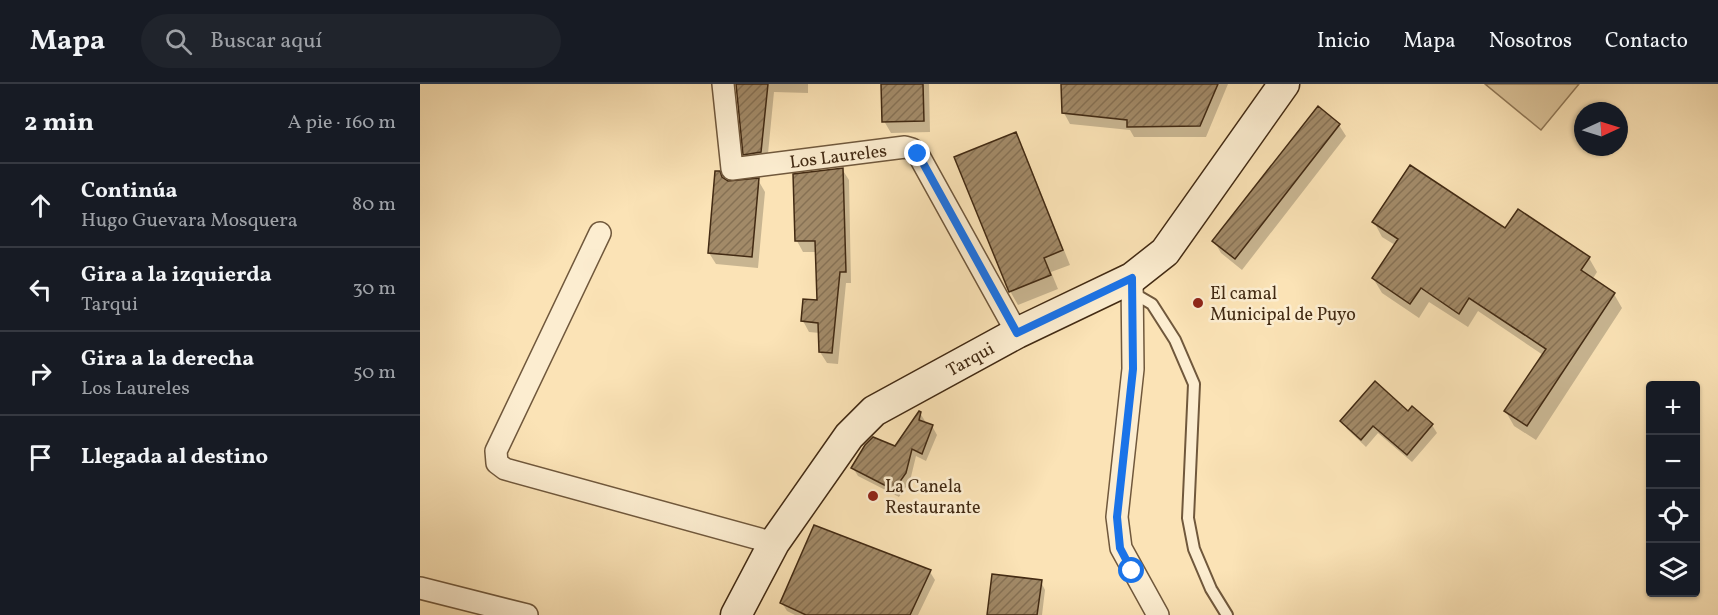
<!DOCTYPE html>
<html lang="es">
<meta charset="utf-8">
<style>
:root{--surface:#171b24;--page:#20242c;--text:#f1f3f6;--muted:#9ea1a6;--line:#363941}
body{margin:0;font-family:Vollkorn,serif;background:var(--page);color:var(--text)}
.controls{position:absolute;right:18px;bottom:18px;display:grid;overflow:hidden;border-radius:6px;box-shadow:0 2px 4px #0004}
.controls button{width:54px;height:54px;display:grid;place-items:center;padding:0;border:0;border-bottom:2px solid var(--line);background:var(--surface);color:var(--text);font:30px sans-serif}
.compass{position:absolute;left:1154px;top:18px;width:54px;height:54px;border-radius:50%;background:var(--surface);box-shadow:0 2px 4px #0004;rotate:86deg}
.stop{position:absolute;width:18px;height:18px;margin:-14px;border:4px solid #1a73e8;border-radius:50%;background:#fff}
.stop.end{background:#1a73e8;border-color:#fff;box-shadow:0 2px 6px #0008}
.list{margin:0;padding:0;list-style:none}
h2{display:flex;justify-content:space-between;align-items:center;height:78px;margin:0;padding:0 24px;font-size:26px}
h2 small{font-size:20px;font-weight:400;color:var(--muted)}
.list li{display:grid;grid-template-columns:39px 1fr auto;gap:18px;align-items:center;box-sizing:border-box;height:84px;padding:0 24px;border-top:2px solid var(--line)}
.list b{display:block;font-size:22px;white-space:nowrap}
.list p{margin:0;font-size:20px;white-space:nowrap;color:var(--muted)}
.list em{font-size:20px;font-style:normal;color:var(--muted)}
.icon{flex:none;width:33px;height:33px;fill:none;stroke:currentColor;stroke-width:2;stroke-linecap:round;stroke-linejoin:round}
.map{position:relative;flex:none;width:1298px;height:531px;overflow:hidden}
header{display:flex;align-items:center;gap:36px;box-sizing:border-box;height:84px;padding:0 30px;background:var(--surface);border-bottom:2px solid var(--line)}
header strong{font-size:28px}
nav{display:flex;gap:33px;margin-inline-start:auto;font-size:21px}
.search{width:420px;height:54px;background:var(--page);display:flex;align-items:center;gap:15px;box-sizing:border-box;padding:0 21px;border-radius:33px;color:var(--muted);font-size:22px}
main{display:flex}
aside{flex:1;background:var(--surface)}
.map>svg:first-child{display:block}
</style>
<header>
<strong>Mapa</strong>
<div class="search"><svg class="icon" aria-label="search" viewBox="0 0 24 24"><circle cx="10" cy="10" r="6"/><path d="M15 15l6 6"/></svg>Buscar aquí</div>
<nav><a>Inicio</a><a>Mapa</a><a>Nosotros</a><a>Contacto</a></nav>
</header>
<main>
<aside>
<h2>2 min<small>A pie · 160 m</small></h2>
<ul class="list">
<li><svg class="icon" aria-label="ahead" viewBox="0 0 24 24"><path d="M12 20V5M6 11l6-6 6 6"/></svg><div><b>Continúa</b><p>Hugo Guevara Mosquera</p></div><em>80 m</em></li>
<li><svg class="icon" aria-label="left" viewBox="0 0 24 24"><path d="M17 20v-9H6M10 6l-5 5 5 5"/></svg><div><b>Gira a la izquierda</b><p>Tarqui</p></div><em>30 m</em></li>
<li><svg class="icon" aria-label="right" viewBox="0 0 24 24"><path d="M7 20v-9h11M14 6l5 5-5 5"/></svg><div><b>Gira a la derecha</b><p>Los Laureles</p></div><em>50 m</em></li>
<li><svg class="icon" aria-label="arrive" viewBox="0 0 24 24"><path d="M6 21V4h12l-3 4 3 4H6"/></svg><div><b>Llegada al destino</b></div></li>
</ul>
</aside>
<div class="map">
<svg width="1298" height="531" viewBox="0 0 1298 531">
<defs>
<pattern id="building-hatch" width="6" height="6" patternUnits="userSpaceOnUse" patternTransform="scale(1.5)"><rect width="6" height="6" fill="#a28a68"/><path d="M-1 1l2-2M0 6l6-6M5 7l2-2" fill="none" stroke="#867154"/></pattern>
</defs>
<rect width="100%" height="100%" fill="#fbe3b6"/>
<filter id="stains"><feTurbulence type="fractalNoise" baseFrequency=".00333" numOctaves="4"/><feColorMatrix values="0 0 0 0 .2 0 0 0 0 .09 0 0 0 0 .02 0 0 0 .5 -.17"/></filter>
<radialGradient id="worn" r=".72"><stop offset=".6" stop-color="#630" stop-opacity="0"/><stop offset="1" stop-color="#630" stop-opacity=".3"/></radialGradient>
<!-- green -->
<path fill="#dcc49a" stroke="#8f7756" stroke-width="1.5" d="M1065,0H1159L1121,46Z"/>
<!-- shadow -->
<path fill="#0003" d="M317,0H388V9L354,8L347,80L331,82L325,70Z
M463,0H509L510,48L471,49L464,37Z
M642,0H808L786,53H714L710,46L650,40L644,29Z
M919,41L926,52L822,186L801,169L794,157Z
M595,50L603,64L650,181L631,188L638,205L598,221L590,207Z
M422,85L429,96L431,199H426L418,280L407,279L400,268V249L389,248L383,237L399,218L397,168H383L377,157Z
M302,95L307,98L338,96L345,108L338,184L296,180L289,169Z
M954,138L1086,146L1169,174L1177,188L1172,196L1194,210L1202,224L1116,356L1094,342L1086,328L1123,271L1058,227L1048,243L1009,218L999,234L962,209L953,194L975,161L962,153Z
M992,324L1012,341L1017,349L992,378L958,349L946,363L927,345L922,337L988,329Z
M500,329L505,337L504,339L512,342L517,351L506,377L496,372L490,397L479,413L438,392L433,384L475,364Z
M510,488L515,496L498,531H375L367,527L362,519Z
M621,498L625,506L622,531H568Z"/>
<!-- building -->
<path fill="url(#building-hatch)" stroke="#422a13" stroke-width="1.5" d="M316,0H348L341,68L323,71Z
M461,0H503L504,37L462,38Z
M641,0H798L780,42L707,43V36L642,29Z
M898,22L920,40L815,175L792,157Z
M596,48L643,166L624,174L631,191L589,208L534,73Z
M990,81L1085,144L1098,125L1170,173L1161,186L1195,209L1107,342L1084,327L1126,265L1049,214L1039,230L1001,204L990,220L952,194L978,155L952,138Z
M423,84L426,188H420L412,269L399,268L398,239L381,237L383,215L397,216L395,157H375L373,90Z
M295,87H300L302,93L308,97L339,94L332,173L288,169Z
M955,297L988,327L992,322L1013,340L987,371L953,342L941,356L920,337Z
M499,327L501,328L499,336L513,341L502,370L492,365L486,389L474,406L431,384L445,361L453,353L475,362Z
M394,441L511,486L490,531H386L360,519Z
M572,490L622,496L617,531H567Z"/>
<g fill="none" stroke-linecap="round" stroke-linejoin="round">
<defs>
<path id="lane" d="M713,209L732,220L755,256L774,300L768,434L774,465L791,505L807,531"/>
<path id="street" d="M303,0L312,85L485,63L492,65L498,70L597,249
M180,149L76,367L77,379L85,385L354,459
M712,194L713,285L697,433L701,464L738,531
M0,504L107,531"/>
<path id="secondary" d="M316,531L354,459L429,352L454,327L597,249L712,194L745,168L864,0"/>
</defs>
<!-- lane casing -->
<use href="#lane" stroke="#70583c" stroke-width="14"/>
<!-- street casing -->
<use href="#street" stroke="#70583c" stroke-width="24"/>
<!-- secondary casing -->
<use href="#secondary" stroke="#422a13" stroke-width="33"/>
<!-- lane -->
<use href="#lane" stroke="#fcedd0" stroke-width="10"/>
<!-- street -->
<use href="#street" stroke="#fcedd0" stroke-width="21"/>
<!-- secondary -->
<use href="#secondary" stroke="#fcedd0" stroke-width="30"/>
</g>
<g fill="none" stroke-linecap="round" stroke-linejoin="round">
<!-- route -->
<path stroke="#1a73e8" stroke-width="8" d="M498,70L597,249L712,194L713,285L697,433L700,464L712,487"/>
</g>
<!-- markers -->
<g fill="#8f2418" stroke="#fcedd0" stroke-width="2">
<circle cx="778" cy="219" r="6"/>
<circle cx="453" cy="412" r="6"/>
</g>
<g text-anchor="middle" stroke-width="5" stroke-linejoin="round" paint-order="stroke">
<!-- street labels -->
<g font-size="18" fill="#422a13" stroke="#fcedd0">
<text transform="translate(418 72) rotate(-7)" y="6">Los Laureles</text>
<text transform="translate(550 275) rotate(-29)" y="6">Tarqui</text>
</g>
<!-- poi labels -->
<g font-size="18" fill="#422a13" stroke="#fcedd0" text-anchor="start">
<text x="790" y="215">El camal<tspan x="790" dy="21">Municipal de Puyo</tspan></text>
<text x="465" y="408">La Canela<tspan x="465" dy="21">Restaurante</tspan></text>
</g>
</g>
<rect width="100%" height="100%" filter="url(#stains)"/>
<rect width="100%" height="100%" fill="url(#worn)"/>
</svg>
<div class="controls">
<button>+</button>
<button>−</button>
<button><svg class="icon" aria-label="locate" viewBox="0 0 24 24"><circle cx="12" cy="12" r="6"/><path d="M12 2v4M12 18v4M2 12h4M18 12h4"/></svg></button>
<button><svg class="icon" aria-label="layers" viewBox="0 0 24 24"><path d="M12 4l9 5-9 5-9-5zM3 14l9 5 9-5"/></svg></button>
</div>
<svg class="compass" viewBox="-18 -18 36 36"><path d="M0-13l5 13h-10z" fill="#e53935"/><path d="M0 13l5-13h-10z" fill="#9ea1a6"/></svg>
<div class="stop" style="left:712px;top:487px"></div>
<div class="stop end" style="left:498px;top:70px"></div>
</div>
</main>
